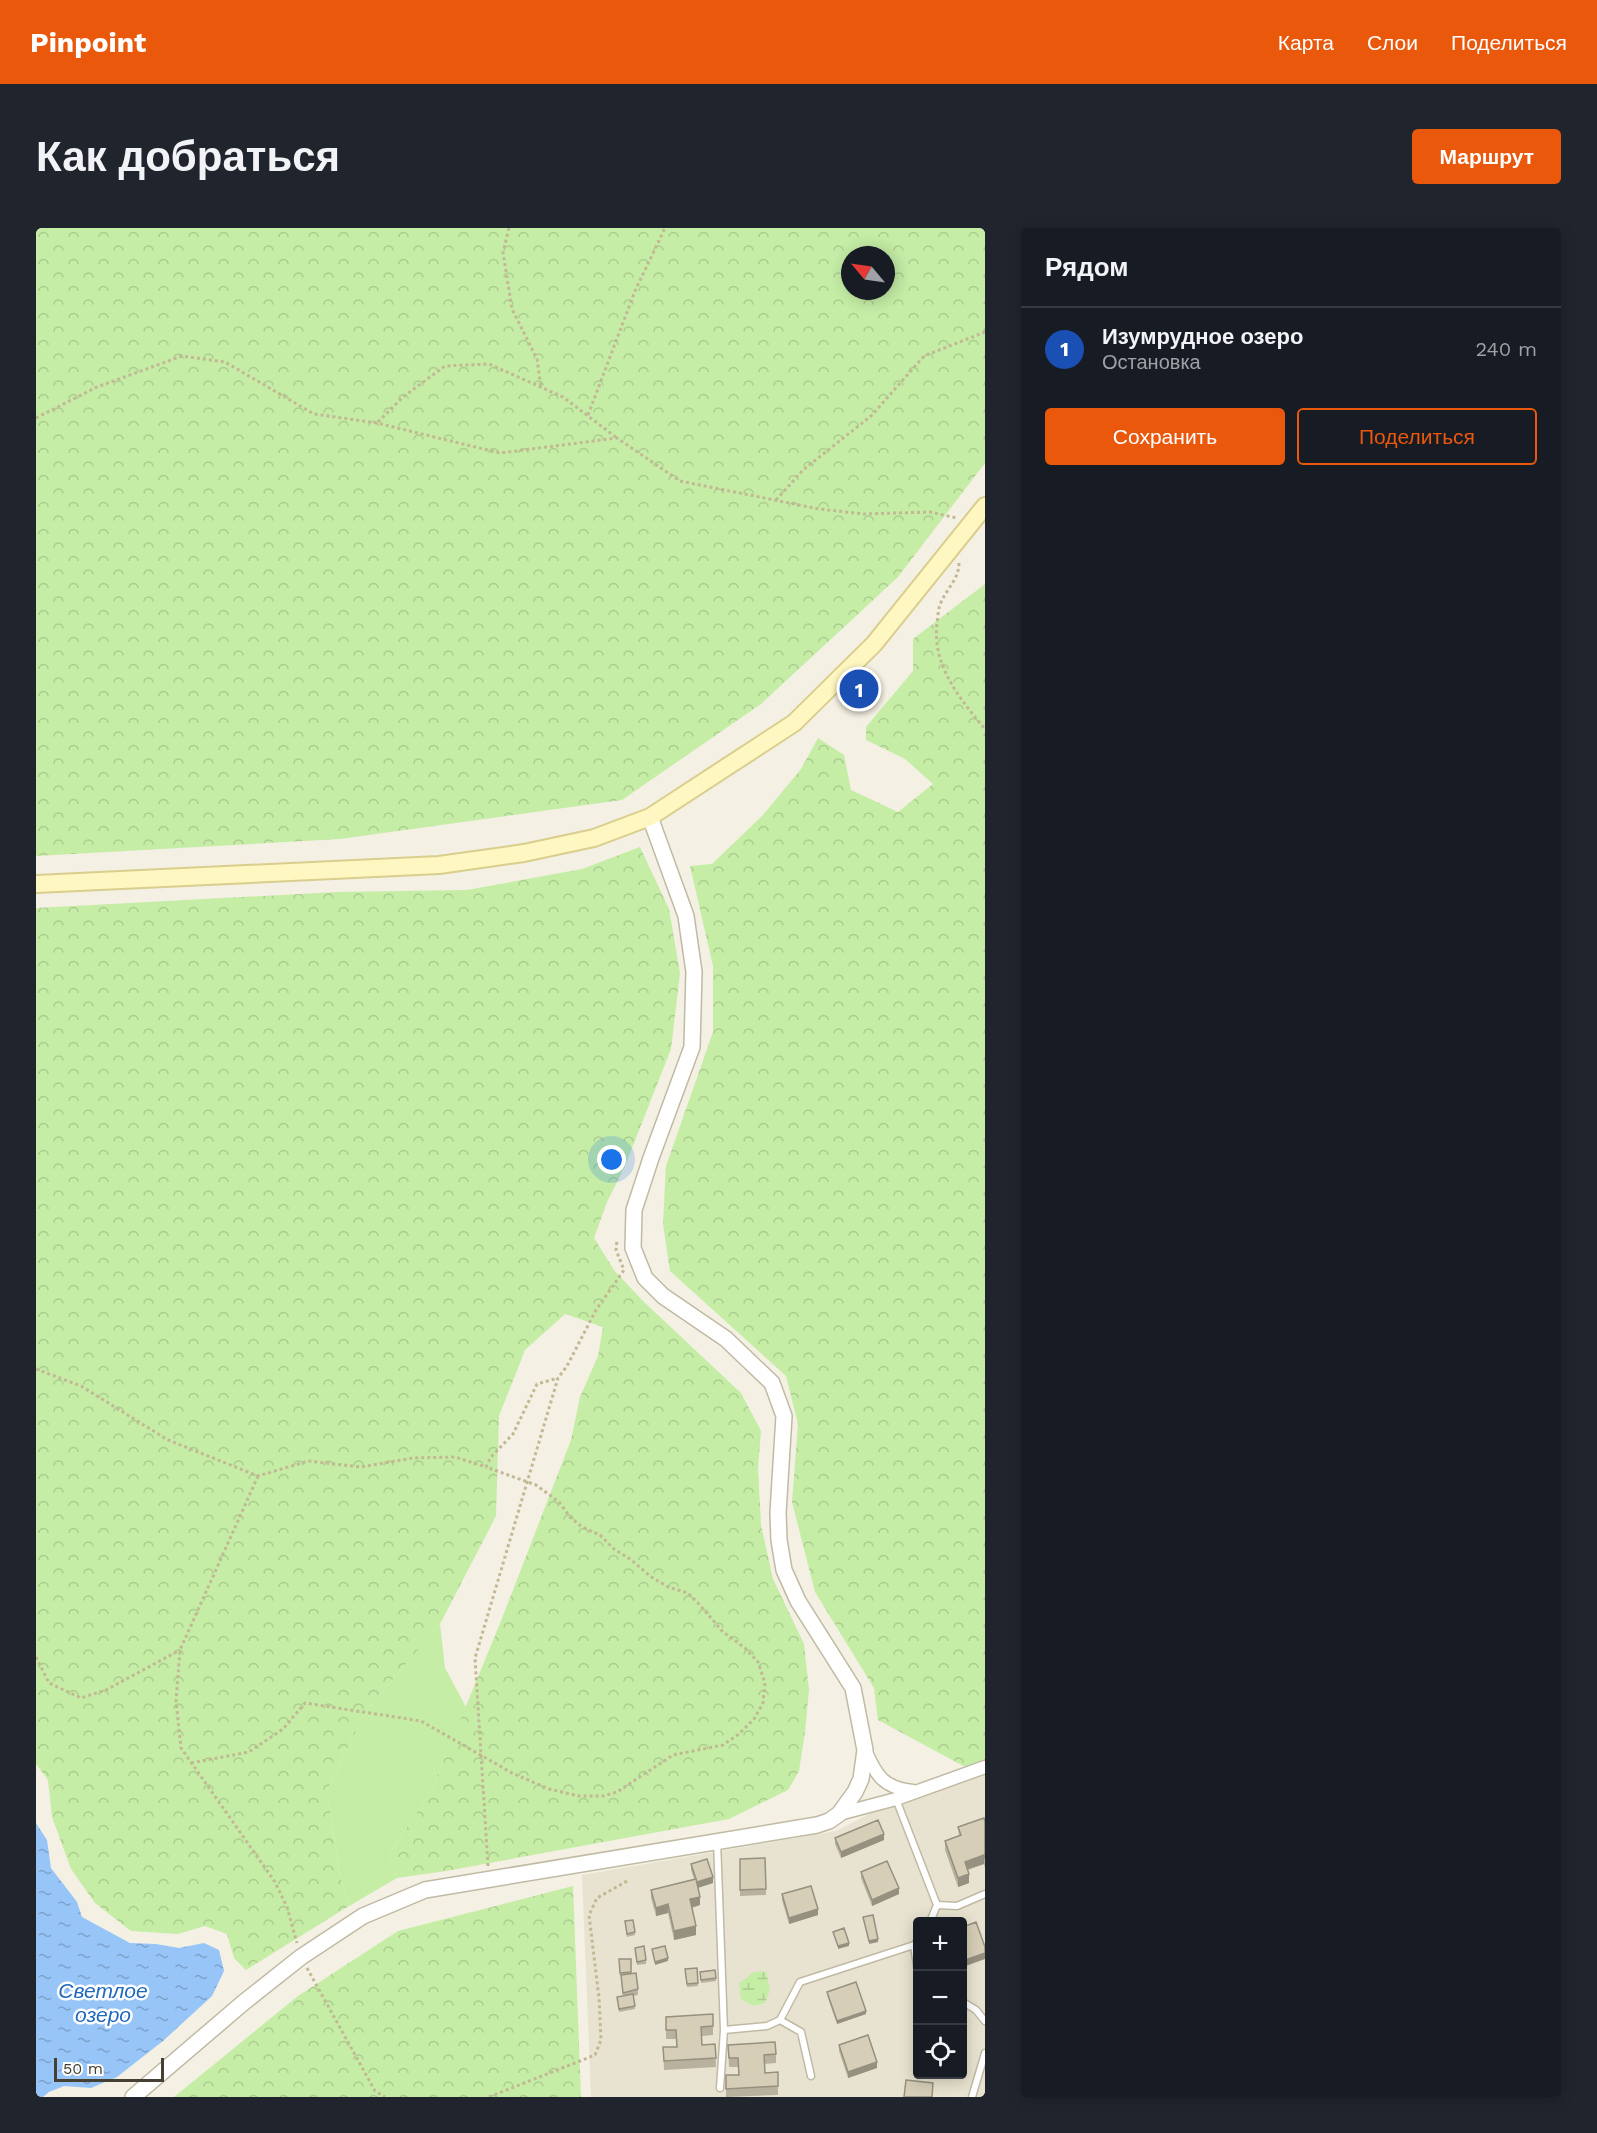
<!DOCTYPE html>
<html lang="ru">
<meta charset="utf-8">
<style>
:root{--surface:#171b24;--page:#20242c;--text:#f1f3f6;--muted:#9ea1a6;--line:#363941;--accent:#ea580c}
body{margin:0;font-family:"Work Sans",sans-serif;background:var(--page);color:var(--text)}
.controls{position:absolute;right:18px;bottom:18px;display:grid;overflow:hidden;border-radius:6px;box-shadow:0 3px 15px #0003}
.controls button{width:54px;height:54px;display:grid;place-items:center;padding:0;border:0;border-bottom:2px solid var(--line);background:var(--surface);color:var(--text);font:30px sans-serif}
.compass{position:absolute;left:805px;top:18px;width:54px;height:54px;border-radius:50%;background:var(--surface);box-shadow:0 3px 15px #0003;rotate:299deg}
.scale{position:absolute;left:18px;bottom:15px;width:110px;box-sizing:border-box;padding-left:6px;border:3px solid #464032;border-top:0;font-size:16px;line-height:21px;white-space:nowrap;color:#464032;-webkit-text-stroke:4px #fff;paint-order:stroke}
.you{position:absolute;left:576px;top:932px;width:21px;height:21px;margin:-15px;border:4px solid #fff;border-radius:50%;background:#1a73e8;box-shadow:0 0 0 9px #1a73e833}
.badge{display:grid;place-items:center;width:39px;height:39px;border-radius:50%;background:var(--accent);color:#fff;font-size:20px;font-weight:700}
.pin{position:absolute;translate:-50% -50%;border:3px solid #fff;box-shadow:0 2px 6px #0006}
.list{margin:0;padding:0;list-style:none}
h2{display:flex;justify-content:space-between;align-items:center;height:78px;margin:0;padding:0 24px;font-size:26px}
h2 small{font-size:20px;font-weight:400;color:var(--muted)}
.list li{display:grid;grid-template-columns:39px 1fr auto;gap:18px;align-items:center;box-sizing:border-box;height:84px;padding:0 24px;border-top:2px solid var(--line)}
.list b{display:block;font-size:22px;white-space:nowrap}
.list p{margin:0;font-size:20px;white-space:nowrap;color:var(--muted)}
.list em{font-size:20px;font-style:normal;color:var(--muted)}
.actions{display:flex;gap:12px;padding:18px 24px}
.actions a{flex:1;padding:14px 0;border:2px solid var(--accent);border-radius:6px;text-align:center;font-size:21px;color:var(--accent)}
.actions .main{background:var(--accent);color:#fff}
.icon{flex:none;width:33px;height:33px;fill:none;stroke:currentColor;stroke-width:2;stroke-linecap:round;stroke-linejoin:round}
.map{position:relative;flex:none;width:949px;height:1869px;overflow:hidden;border-radius:6px}
header{display:flex;align-items:center;gap:36px;box-sizing:border-box;height:84px;padding:0 30px;background:var(--accent);color:#fff}
header strong{font-size:28px}
nav{display:flex;gap:33px;margin-inline-start:auto;font-size:21px}
.intro{display:flex;align-items:center;justify-content:space-between;box-sizing:border-box;height:144px;padding:0 36px}
h1{margin:0;font-size:42px}
.button{padding:15px 27px;border-radius:6px;background:var(--accent);color:#fff;font-size:21px;font-weight:700}
main{display:flex;gap:36px;padding:0 36px}
aside{flex:1;background:var(--surface);border-radius:6px;box-shadow:0 3px 15px #0003}
.map>svg:first-child{display:block}
</style>
<header>
<strong>Pinpoint</strong>
<nav><a>Карта</a><a>Слои</a><a>Поделиться</a></nav>
</header>
<div class="intro"><h1>Как добраться</h1><a class="button">Маршрут</a></div>
<main>
<div class="map">
<svg width="949" height="1869" viewBox="0 0 949 1869">
<defs>
<pattern id="forest-crowns" width="20" height="18" patternUnits="userSpaceOnUse" patternTransform="scale(1.5)"><rect width="20" height="18" fill="#c5eda6"/><path d="M2 6a3 3 0 1 1 6 0M12 15a3 3 0 1 1 6 0" fill="none" stroke="#abcc8f"/></pattern>
<pattern id="wetland-marsh" width="20" height="14" patternUnits="userSpaceOnUse" patternTransform="scale(1.5)"><rect width="20" height="14" fill="#c5eda6"/><path d="M1 5h8M5 5V1M11 12h8M15 12V8" fill="none" stroke="#abcc8f"/></pattern>
<pattern id="water-ripples" width="26" height="14" patternUnits="userSpaceOnUse" patternTransform="scale(1.5)"><rect width="26" height="14" fill="#97c5f8"/><path d="M2 4q2-2 4 0t4 0M15 11q2-2 4 0t4 0" fill="none" stroke="#7da1c9"/></pattern>
</defs>
<rect width="100%" height="100%" fill="#f4f0e3"/>
<!-- residential -->
<path fill="#e8e3d0" fill-rule="evenodd" d="M949,1543V1869H555L546,1647L800,1603L851,1577ZM882,1694H927V1846H882Z"/>
<!-- grass -->
<path fill="#c5eda6" d="M404,1396L409,1440L430,1479L395,1563L352,1628L361,1650L313,1678L303,1643L291,1562L330,1483Z"/>
<!-- forest -->
<path fill="url(#forest-crowns)" fill-rule="evenodd" d="M0,0H949V235L862,349L725,476L586,572L304,611L0,628ZM814,27H850V63H814Z
M949,356V1534L933,1541L842,1492L838,1460L779,1364L756,1274L762,1196L750,1148L634,1043L627,996L630,938L677,804V738L654,638L676,636L727,587L765,541L782,510L808,527L815,562L862,584L897,556L869,531L830,512V499L877,443V411Z
M604,619L633,681L644,745L635,821L589,938L571,974L558,1010L578,1042L607,1073L705,1165L725,1203L722,1240L725,1297L737,1351L768,1416L773,1462L769,1504L763,1543L752,1562L693,1591L410,1643L361,1650L352,1628L395,1563L465,1393L535,1212L544,1169L562,1128L567,1099L529,1086L489,1122L463,1188L460,1288L404,1396L330,1483L291,1562L303,1643L313,1678L210,1742L198,1730L191,1706L169,1698L142,1706L95,1703L59,1675L35,1641L16,1589L12,1552L0,1536V680L301,664L431,662L546,641Z
M537,1658L545,1869H138L262,1768L362,1703Z"/>
<!-- wetland -->
<path fill="url(#wetland-marsh)" d="M730,1743L734,1762L729,1775L717,1778L705,1771L703,1755L718,1744Z"/>
<!-- water -->
<path fill="url(#water-ripples)" d="M0,1595L11,1612L15,1640L41,1674L46,1689L94,1715L120,1716L143,1720L168,1715L183,1722L188,1743L176,1768L127,1813L81,1849L55,1860L28,1858L13,1864L7,1869H0Z"/>
<g fill="none" stroke-linecap="round" stroke-linejoin="round">
<defs>
<path id="service" d="M860,1571L901,1677L894,1694
M681,1613L688,1802L684,1860
M901,1677L921,1678L949,1666
M878,1717L882,1744
M927,1774L940,1782L949,1793
M744,1792L765,1804L775,1848
M688,1802L731,1798L744,1792L764,1754L878,1717L882,1713
M936,1869L949,1825"/>
<path id="minor" d="M829,1522C840,1547 847,1560 877,1563
M803,1586L860,1571L949,1539"/>
<path id="tertiary" d="M97,1869L207,1775L265,1729L327,1688L389,1662L781,1597L793,1593L803,1586L819,1564L825,1551L829,1522L817,1460L762,1373L748,1342L743,1312L742,1285L748,1188L736,1155L690,1111L627,1068L609,1050L597,1020L598,982L615,930L656,819L658,744L650,688L614,589"/>
<path id="secondary" d="M0,656L403,637L488,625L558,610L614,589L758,495L838,416L949,278"/>
</defs>
<!-- service casing -->
<use href="#service" stroke="#c0baa4" stroke-width="9"/>
<!-- minor casing -->
<use href="#minor" stroke="#c0baa4" stroke-width="15"/>
<!-- tertiary casing -->
<use href="#tertiary" stroke="#c0baa4" stroke-width="18"/>
<!-- secondary casing -->
<use href="#secondary" stroke="#d9ce8d" stroke-width="20"/>
<!-- path -->
<path stroke="#c3b894" stroke-width="3" stroke-dasharray="3 3" stroke-linecap="butt" d="M473,0L467,24L476,81L501,131L505,159
M552,187L599,63L629,0
M0,190L61,159L146,128L189,134L278,186L341,195L464,225L581,210L644,253L783,281L828,286L894,284L921,290
M342,194L367,169L409,138L453,136L527,169L581,210
M740,272L767,242L835,188L888,128L949,104
M923,335C923,352 909,362 904,377C902,382 902,389 901,395C896,437 923,470 949,501
M0,1141L45,1158L132,1212L222,1248L272,1233L325,1239L377,1230L419,1229L450,1239L455,1229L477,1206L501,1156L522,1150
M222,1248L144,1422L140,1473L145,1520L239,1654L251,1679L261,1715
M0,1429L13,1455L45,1470L70,1462L144,1422
M155,1535L213,1524L247,1501L269,1475L385,1493L476,1545L513,1561L543,1568H567L581,1564L637,1527L687,1517L703,1506L718,1491L727,1475L729,1455L722,1434L709,1420L687,1404L663,1376L652,1365L632,1359L614,1348L594,1331L578,1321L564,1307L546,1299L534,1289L523,1274L500,1257L450,1239
M452,1638L439,1430L522,1150L531,1138L560,1082L588,1042L580,1022L581,1012
M271,1740L339,1863L349,1869
M453,1869L559,1827L565,1812L563,1770L553,1687L561,1670L593,1652"/>
<!-- service -->
<use href="#service" stroke="#fff" stroke-width="6"/>
<!-- minor -->
<use href="#minor" stroke="#fff" stroke-width="12"/>
<!-- tertiary -->
<use href="#tertiary" stroke="#fff" stroke-width="15"/>
<!-- secondary -->
<use href="#secondary" stroke="#fff7c1" stroke-width="16"/>
</g>
<!-- wall -->
<path fill="#b8b19d" d="M949,1594V1640L948,1636L932,1642L933,1655L922,1659L909,1622V1613L923,1608L922,1599Z
M799,1610L848,1612L805,1630L799,1616Z
M729,1630L730,1667L704,1668V1631Z
M655,1636L677,1655L662,1660L664,1677L656,1680L660,1707L638,1712L632,1685L620,1688L615,1670V1662L658,1651L655,1642Z
M825,1644L863,1666L836,1678L825,1650Z
M746,1666L782,1687L753,1696L746,1672Z
M589,1693L599,1704V1707L591,1709Z
M599,1723L610,1732V1736L601,1737Z
M583,1731H595V1745L602,1761V1767L597,1768L599,1781L583,1784L581,1769L587,1768L585,1748H584Z
M661,1740L662,1758L651,1759L649,1741Z
M679,1742L680,1753L665,1755L664,1744Z
M791,1764L830,1786L801,1796L791,1767Z
M630,1789L677,1798V1807L666,1808V1817L679,1816L680,1839L628,1842L627,1819H640V1811H630Z
M692,1817L740,1826V1835L728,1836L729,1845L742,1844V1867L690,1869V1847H702V1839H693Z
M803,1817L841,1840L812,1850L803,1823Z"/>
<!-- shaded-wall -->
<path fill="#969080" d="M848,1606V1612L805,1630V1624Z
M948,1627V1636L929,1642V1634Z
M933,1646V1655L922,1659V1650Z
M677,1649V1655L661,1660V1654Z
M863,1660V1666L836,1678V1672Z
M664,1669V1677L654,1680V1671Z
M632,1676V1685L620,1688V1680Z
M782,1681V1687L753,1696V1690Z
M660,1698V1707L638,1712V1703Z
M842,1711V1714L833,1716V1713Z
M813,1715V1718L802,1721V1718Z
M949,1725V1731L927,1739V1733Z
M632,1730V1733L619,1737V1734Z
M930,1740V1746L927,1747V1741Z
M830,1783V1786L801,1796V1793Z
M841,1834V1840L812,1850V1844Z"/>
<!-- building -->
<path fill="#d6ceb7" stroke="#969080" stroke-width="1.5" d="M948,1590L949,1594V1631L948,1627L929,1634L933,1646L922,1650L909,1613L925,1607L922,1599Z
M842,1592L848,1606L805,1624L799,1610Z
M729,1630L730,1661L704,1662V1631Z
M671,1631L677,1649L661,1654L655,1636Z
M851,1633L863,1660L836,1672L825,1644Z
M660,1651L664,1669L654,1671L660,1698L638,1703L632,1676L620,1680L615,1662Z
M775,1658L782,1681L753,1690L746,1666Z
M837,1687L842,1711L833,1713L827,1689Z
M597,1692L599,1704L591,1706L589,1693Z
M940,1694L949,1719V1725L927,1733L930,1740L927,1741V1699Z
M808,1700L813,1715L802,1718L797,1704Z
M608,1718L610,1732L601,1734L599,1720Z
M629,1718L632,1730L619,1734L616,1721Z
M583,1731H595V1744L584,1745Z
M661,1740L662,1755L651,1756L649,1741Z
M679,1742L680,1750L665,1752L664,1744Z
M600,1745L602,1761L587,1765L585,1747Z
M820,1754L830,1783L801,1793L791,1764Z
M597,1766L599,1778L583,1781L581,1769Z
M677,1786V1798L665,1799L666,1817L679,1816L680,1830L628,1833L627,1819H641L640,1802H630V1789Z
M832,1807L841,1834L812,1844L803,1817Z
M739,1814L740,1826L728,1827L729,1845L742,1844V1858L690,1861V1847H703L702,1830H693L692,1817Z
M870,1852L897,1855L896,1869H868Z"/>
<g text-anchor="middle" stroke-width="5" stroke-linejoin="round" paint-order="stroke">
<!-- water labels -->
<g font-size="21" font-style="italic" fill="#2069bd" stroke="#fff">
<text x="67" y="1770">Светлое<tspan x="67" dy="24">озеро</tspan></text>
</g>
</g>
</svg>
<div class="controls">
<button>+</button>
<button>−</button>
<button><svg class="icon" aria-label="locate" viewBox="0 0 24 24"><circle cx="12" cy="12" r="6"/><path d="M12 2v4M12 18v4M2 12h4M18 12h4"/></svg></button>
</div>
<svg class="compass" viewBox="-18 -18 36 36"><path d="M0-13l5 13h-10z" fill="#e53935"/><path d="M0 13l5-13h-10z" fill="#9ea1a6"/></svg>
<div class="scale">50 m</div>
<div class="you"></div>
<div class="pin badge" style="left:823px;top:461px;background:#1a4fb4">1</div>
</div>
<aside>
<h2>Рядом<small></small></h2>
<ul class="list">
<li><span class="badge" style="background:#1a4fb4">1</span><div><b>Изумрудное озеро</b><p>Остановка</p></div><em>240 m</em></li>
</ul>
<div class="actions"><a class="main">Сохранить</a><a>Поделиться</a></div>
</aside>
</main>
